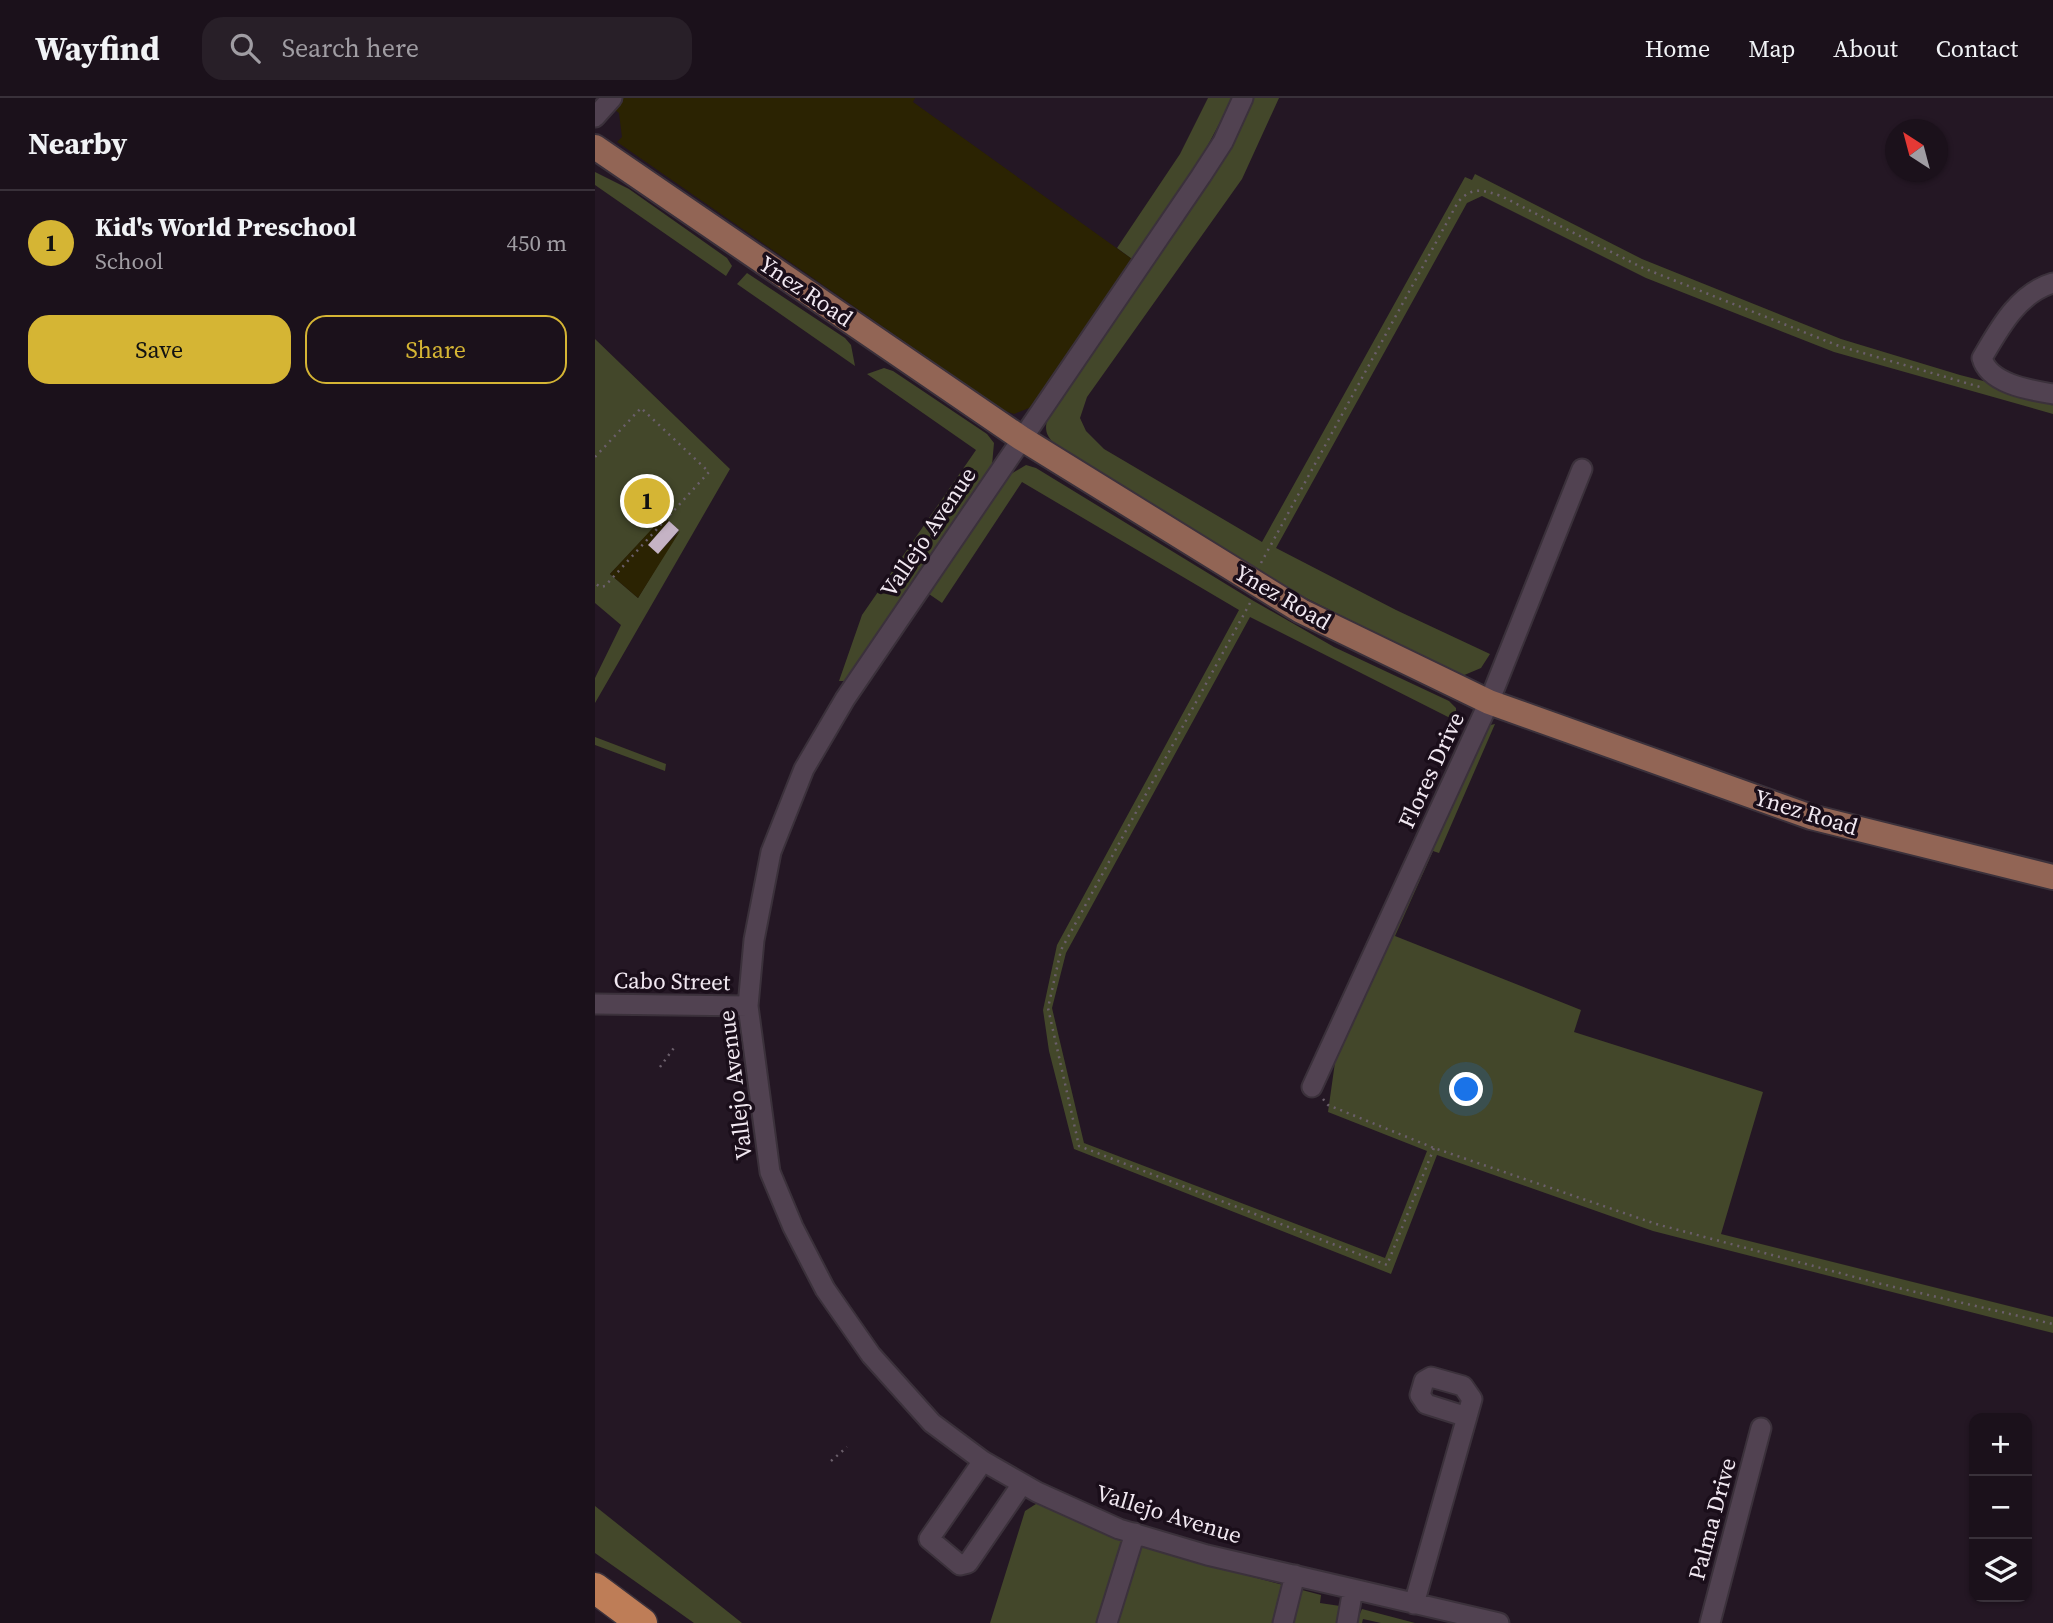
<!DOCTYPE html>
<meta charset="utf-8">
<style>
:root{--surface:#1b111b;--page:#281f28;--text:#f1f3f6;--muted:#a09da3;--line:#39313a;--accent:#d5b534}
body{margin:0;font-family:"Source Serif 4",serif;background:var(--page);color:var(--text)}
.controls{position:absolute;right:21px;bottom:21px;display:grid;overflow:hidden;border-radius:14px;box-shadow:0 2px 5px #0004}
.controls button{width:63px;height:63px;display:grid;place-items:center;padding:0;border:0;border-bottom:2px solid var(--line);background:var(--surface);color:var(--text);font:35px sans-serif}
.compass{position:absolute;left:1290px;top:21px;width:63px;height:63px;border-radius:50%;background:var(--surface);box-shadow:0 2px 5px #0004;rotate:324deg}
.you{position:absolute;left:872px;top:992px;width:24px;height:24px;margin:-18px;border:5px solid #fff;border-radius:50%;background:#1a73e8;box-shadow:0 0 0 10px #1a73e833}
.badge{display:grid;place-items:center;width:46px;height:46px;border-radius:50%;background:var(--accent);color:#111;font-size:23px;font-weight:700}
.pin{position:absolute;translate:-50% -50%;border:4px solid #fff;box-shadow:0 2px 7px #0006}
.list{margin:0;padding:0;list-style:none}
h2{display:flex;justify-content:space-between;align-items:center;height:91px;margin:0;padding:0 28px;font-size:30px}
h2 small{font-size:23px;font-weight:400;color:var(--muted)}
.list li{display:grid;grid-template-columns:46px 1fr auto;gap:21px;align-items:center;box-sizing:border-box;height:105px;padding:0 28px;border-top:2px solid var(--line)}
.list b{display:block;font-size:26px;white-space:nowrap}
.list p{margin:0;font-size:23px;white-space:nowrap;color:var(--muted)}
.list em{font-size:23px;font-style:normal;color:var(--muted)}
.actions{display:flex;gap:14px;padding:21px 28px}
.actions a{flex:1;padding:16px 0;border:2px solid var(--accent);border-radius:21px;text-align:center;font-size:24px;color:var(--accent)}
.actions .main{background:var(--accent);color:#111}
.icon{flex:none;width:38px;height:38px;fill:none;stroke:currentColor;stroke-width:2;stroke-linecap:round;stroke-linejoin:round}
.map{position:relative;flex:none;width:1458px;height:1525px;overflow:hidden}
header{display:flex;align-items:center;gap:42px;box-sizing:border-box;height:98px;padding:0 35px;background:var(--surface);border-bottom:2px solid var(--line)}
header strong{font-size:33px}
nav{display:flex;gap:38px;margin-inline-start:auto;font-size:24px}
.search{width:490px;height:63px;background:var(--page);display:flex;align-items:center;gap:18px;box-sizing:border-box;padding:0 24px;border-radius:21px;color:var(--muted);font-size:26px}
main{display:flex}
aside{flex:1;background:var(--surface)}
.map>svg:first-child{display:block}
</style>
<header>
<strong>Wayfind</strong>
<div class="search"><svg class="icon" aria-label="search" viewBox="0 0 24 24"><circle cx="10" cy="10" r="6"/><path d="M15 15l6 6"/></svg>Search here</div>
<nav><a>Home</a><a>Map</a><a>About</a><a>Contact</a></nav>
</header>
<main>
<aside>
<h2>Nearby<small></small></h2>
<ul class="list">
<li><span class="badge">1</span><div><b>Kid's World Preschool</b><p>School</p></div><em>450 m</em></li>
</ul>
<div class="actions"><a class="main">Save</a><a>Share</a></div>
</aside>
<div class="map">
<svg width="1458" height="1525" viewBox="0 0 1458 1525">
<rect width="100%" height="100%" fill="#241724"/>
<!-- green -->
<path fill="#43472a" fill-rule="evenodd" d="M613,0H638L590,90L541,164L522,150L585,56Z
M656,0H684L647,81L492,299L485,320L491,333L509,351L667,444L870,79L877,82L880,76L1047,161L1246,241L1365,277L1458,301V316L1239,254L1051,180L887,98L872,105L681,450L801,512L895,556L886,570L867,578L687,488L460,347C451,337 449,332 453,319Z
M0,74L34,91L132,160L137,168L131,178L0,87Z
M152,175L250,240L256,247L260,268L142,186Z
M0,241L135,371L0,605V580L26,527L0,505ZM69,419L84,432L43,500L15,476Z
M289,270L298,273L392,336L399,345L397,367L256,577L250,583H244L267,517L381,352L272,276Z
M431,367L441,370L657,502L739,549L854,603L861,610V623L655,519L471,855L457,910L489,1045L790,1160L832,1053L733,1014L742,950L891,628L900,626L844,755L838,753L800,838L986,912L979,934L1168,994L1126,1136L1458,1219V1235L1058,1133L842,1057L796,1176L479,1051L454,953L448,912L462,847L644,512L427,384L347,505L334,496L414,377Z
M0,639L71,666L70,673L0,647Z
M444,1404L617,1468L726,1497L725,1505L745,1508L746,1525H395L430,1413Z
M0,1408L147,1525H99L0,1455Z
M767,1511L820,1525H786L768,1521L767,1525H761Z"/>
<!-- sand -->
<path fill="#2b2302" d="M28,0H320L318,4L541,164L439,308L419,316L408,312L22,44L27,39L24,15L19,11Z
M69,418L74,423L53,447L63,455L85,433L43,500L15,476Z"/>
<!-- building -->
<path fill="#c5b3c5" d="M74,423L84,432L63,456L53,447Z"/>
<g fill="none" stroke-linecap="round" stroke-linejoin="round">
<defs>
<path id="minor" d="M648,0L628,44L606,78L250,601L209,671L176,754L159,842L153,908L175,1074L198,1129L230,1191L276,1257L337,1325L388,1363L442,1394L524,1431L612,1457L904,1525
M0,19L17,0
M1458,185C1423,195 1404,231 1387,260C1394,286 1435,292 1458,296
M0,906L153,908
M717,989L894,604L987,371
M388,1363L334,1441L365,1467L373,1465L427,1386
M819,1506L877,1301L868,1288L836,1279L829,1283L825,1297L831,1306L872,1319
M512,1525L540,1435
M688,1525L700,1477
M752,1525L758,1491
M1115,1525L1166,1330"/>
<path id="major" d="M0,49L426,340L706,513L894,604L1216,719L1458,779"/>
<path id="highway" d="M0,1490L47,1525"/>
</defs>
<!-- minor casing -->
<use href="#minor" stroke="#3b313b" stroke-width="23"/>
<!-- major casing -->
<use href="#major" stroke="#3b313b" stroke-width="28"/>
<!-- highway casing -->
<use href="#highway" stroke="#3b313b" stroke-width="33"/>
<!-- path -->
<path stroke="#6b5f6b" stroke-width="2.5" stroke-dasharray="2 5" stroke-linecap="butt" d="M0,359L46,310L114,374L10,488L5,489L0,485
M666,465L863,104C877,88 888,92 906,98L1048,170L1244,248L1385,289
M655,505L466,852L453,910L484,1048L792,1167L839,1050
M65,969L81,947
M728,1001L733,1007L839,1050L1061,1126L1282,1185L1458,1226
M236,1363L252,1349"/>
<!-- minor -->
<use href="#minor" stroke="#514251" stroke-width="19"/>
<!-- major -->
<use href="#major" stroke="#926555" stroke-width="24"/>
<!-- highway -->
<use href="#highway" stroke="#be7d57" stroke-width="30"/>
</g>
<g text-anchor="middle" stroke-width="7" stroke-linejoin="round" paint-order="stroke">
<!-- street labels -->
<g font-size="23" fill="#f1e8f1" stroke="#1a0e1a">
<text transform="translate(211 193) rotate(34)" y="8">Ynez Road</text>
<text transform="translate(333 434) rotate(-56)" y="8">Vallejo Avenue</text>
<text transform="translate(688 499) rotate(30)" y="8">Ynez Road</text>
<text transform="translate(836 672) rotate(-65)" y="8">Flores Drive</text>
<text transform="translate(1211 714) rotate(17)" y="8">Ynez Road</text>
<text transform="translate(77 883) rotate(1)" y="8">Cabo Street</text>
<text transform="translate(140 987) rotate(-97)" y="8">Vallejo Avenue</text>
<text transform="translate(574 1416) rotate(17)" y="8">Vallejo Avenue</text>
<text transform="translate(1117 1421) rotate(-75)" y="8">Palma Drive</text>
</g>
</g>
</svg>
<div class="controls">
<button>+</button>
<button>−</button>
<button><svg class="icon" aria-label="layers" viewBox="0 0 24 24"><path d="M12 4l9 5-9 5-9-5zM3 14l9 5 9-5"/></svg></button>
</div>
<svg class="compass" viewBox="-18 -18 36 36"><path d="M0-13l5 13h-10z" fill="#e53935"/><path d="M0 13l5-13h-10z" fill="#a09da3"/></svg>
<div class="you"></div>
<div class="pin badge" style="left:52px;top:403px">1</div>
</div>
</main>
